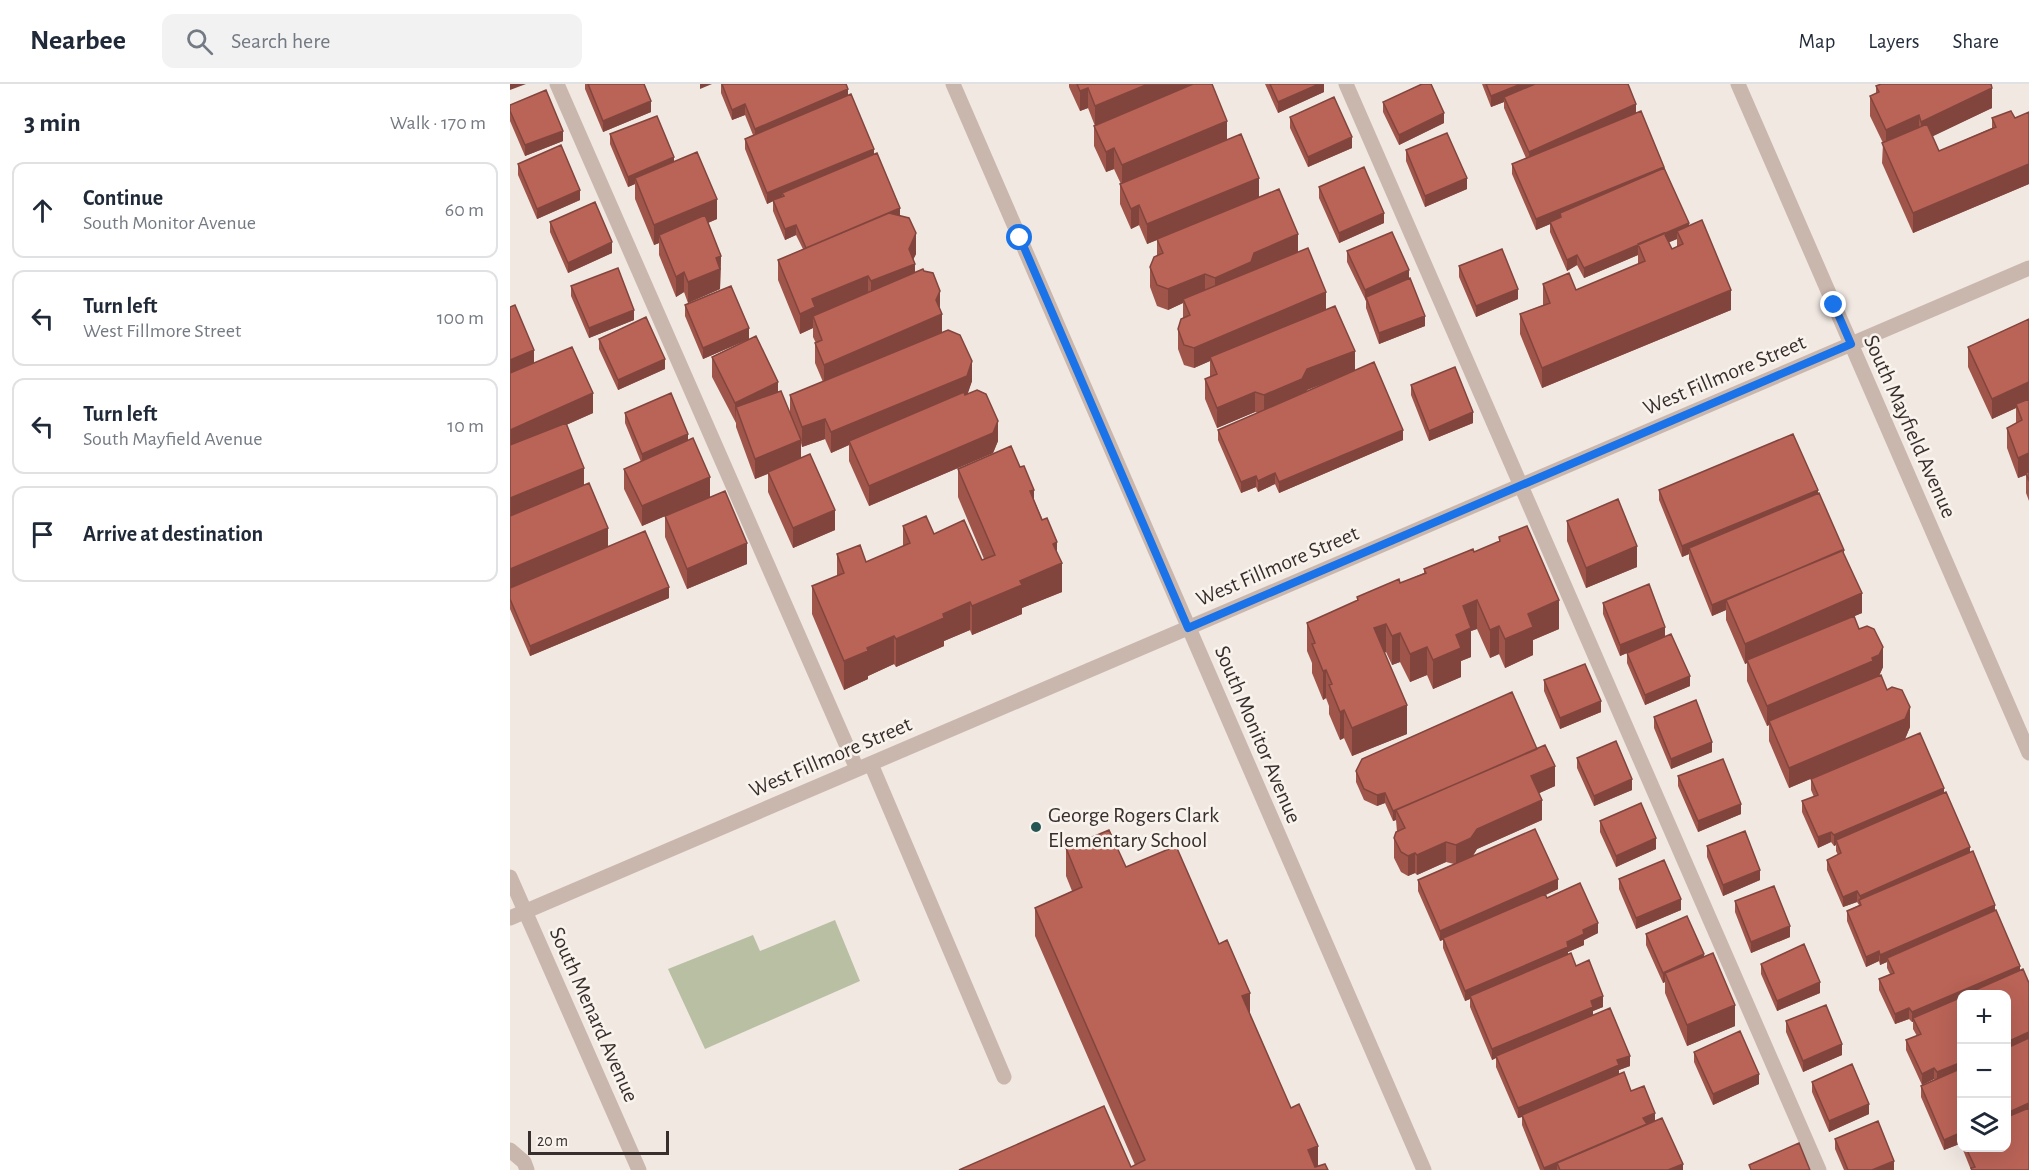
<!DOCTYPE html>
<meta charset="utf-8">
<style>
:root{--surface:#fff;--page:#f2f2f3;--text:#1f2937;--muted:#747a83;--line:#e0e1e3}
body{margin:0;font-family:"Alegreya Sans",sans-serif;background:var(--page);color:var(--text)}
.controls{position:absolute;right:18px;bottom:18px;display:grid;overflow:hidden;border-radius:12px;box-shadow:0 6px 24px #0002}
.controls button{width:54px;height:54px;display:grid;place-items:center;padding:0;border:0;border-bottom:2px solid var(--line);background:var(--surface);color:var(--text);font:30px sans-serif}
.scale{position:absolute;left:18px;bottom:15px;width:141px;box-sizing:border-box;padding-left:6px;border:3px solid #382e2c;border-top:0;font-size:16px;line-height:21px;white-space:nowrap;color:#382e2c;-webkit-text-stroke:4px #f9f3ee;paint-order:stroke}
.stop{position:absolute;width:18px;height:18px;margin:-14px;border:4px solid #1a73e8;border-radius:50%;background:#fff}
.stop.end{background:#1a73e8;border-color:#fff;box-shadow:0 2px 6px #0008}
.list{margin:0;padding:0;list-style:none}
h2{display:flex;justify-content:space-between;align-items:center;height:78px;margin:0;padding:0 24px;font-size:26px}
h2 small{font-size:20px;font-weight:400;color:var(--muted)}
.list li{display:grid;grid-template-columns:39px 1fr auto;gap:18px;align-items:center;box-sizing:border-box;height:96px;margin:0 12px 12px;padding:0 12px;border:2px solid var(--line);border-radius:12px}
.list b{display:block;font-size:22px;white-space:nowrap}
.list p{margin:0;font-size:20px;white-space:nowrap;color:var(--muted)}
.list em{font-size:20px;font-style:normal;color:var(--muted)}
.icon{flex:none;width:33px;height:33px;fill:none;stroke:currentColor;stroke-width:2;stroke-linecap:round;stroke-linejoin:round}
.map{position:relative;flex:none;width:1519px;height:1086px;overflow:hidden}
header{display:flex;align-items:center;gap:36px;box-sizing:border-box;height:84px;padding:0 30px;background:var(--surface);border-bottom:2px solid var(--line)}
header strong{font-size:28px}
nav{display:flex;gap:33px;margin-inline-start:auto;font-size:21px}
.search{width:420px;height:54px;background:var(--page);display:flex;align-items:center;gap:15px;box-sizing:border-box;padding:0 21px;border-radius:12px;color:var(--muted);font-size:22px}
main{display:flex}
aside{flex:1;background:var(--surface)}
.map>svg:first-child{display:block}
</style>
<header>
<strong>Nearbee</strong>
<div class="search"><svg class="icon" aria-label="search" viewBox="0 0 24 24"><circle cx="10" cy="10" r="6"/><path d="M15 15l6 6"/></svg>Search here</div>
<nav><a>Map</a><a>Layers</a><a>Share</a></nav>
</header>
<main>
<aside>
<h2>3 min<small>Walk · 170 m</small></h2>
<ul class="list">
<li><svg class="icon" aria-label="ahead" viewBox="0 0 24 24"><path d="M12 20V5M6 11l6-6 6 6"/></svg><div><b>Continue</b><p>South Monitor Avenue</p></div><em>60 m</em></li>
<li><svg class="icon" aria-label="left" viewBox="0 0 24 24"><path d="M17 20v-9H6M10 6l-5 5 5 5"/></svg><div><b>Turn left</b><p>West Fillmore Street</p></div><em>100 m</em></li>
<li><svg class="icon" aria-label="left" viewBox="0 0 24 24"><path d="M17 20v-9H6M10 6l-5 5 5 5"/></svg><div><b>Turn left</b><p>South Mayfield Avenue</p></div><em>10 m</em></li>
<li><svg class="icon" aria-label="arrive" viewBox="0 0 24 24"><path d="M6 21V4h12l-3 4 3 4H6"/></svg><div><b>Arrive at destination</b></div></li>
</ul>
</aside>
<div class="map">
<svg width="1519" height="1086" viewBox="0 0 1519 1086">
<rect width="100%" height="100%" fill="#f1e8e2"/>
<!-- green -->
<path fill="#b9bfa3" d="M325,836L350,897L195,965L158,885L243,851L250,867Z"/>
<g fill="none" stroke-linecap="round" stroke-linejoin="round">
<!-- lane -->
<path stroke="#c9b7ae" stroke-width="15" d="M47,0L347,685
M836,0L1309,1086
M361,680L494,993
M0,1066L14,1078L17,1086"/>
<!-- street -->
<path stroke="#c9b7ae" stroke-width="15" d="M443,0L914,1086
M1228,0L1519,669
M0,793L129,1086
M0,834L1519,184"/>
</g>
<!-- wall -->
<path fill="#a0554b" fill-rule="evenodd" d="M75,0H134L141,28L93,48L75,5Z
M211,0H336L338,11L406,170L403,176L405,188L430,225L432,248L462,297L457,310L488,357L483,369L359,422L339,377V361L321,369L315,355L292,363L291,359V374L325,446L283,464L258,408V390L245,395L226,343V339L202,293V273L237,256L193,275L175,232V221L239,255L280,329V311L313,298L305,279V259H306L303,253V244L290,250L268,196V176L293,165L286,151L275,156L263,127V117L257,120L235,65V55L243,51L235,31L222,36L211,9Z
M559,0H702L717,55L749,113L788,168L845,287L893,356L769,409L765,400L748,408L746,403L731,409L708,356V346L748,329L745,328L707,344L695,315V295L700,293V277L684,284L674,281L668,265V245L673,234V219L658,226L647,222L640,203V183L647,172V156L637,160L629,141L621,145L610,120V100H611L604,85L596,88L584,62V42H585L578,24L570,27L559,3ZM831,293L796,308L797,306Z
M755,0H814V8L768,29Z
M972,0H1118L1126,28L1154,84L1179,142L1221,226L1032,304L1010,250V230L1033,221V200L1066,206L1128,180V171L1074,194L1067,181L1057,187L1040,148V140L1026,146L1002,90V80L1016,74L994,24V18L981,23ZM1167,155V163L1162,165L1159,158Z
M1366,2L1482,24L1422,52L1429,67L1482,44V34H1505L1519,28V100L1403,149L1372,79L1373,59L1360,32V12L1366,9Z
M873,18L934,39L889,61L873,28Z
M0,21L53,57L15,72L0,37Z
M780,33L842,64L798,83L780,44Z
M100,50L164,78L207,135L198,139L211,172L210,205L178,219L174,208L166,213L149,171V159L144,161L125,115V100L118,103L100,60Z
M896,66L957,105L915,123L896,77Z
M8,80L70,116L27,135L8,91Z
M809,103L874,139L829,159L809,114Z
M40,138L102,169L58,189L40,148Z
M837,167L899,195L915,242L869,260L856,224V217L837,178Z
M949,182L1008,215L966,233L949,193Z
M61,202L124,236L79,254L61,212Z
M0,223L24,279L83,329L56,341L74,401L98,462L159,514L20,572L0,525Z
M1519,235V417L1516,409V391L1508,394L1497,364V344L1506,339V324L1482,335L1458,283V263Z
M89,255L155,285L108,306L89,265Z
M901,301L963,339L919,357L901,311Z
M115,329L178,356L200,413L237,480L177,505L155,453V432L132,442L114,405V385L131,378L115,339Z
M448,385L524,416L547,468L552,508L512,524V530L462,551L460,546L434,557V562L386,583L384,580L358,592V595L334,606L302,530V502L327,492V470L356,478L393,462V442L424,450L472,476L474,475L448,413Z
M1149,406L1308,409L1334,471L1352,529L1344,532L1349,545L1373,583L1369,592L1377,606L1400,643L1395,655L1434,709L1510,886L1519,1086H1461L1453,1066V1064H1497L1452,910V1059L1434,1066L1411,1013V1002L1425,996L1424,995L1412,1001L1396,966V956L1407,952L1403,945V938H1402L1399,935L1385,940L1369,906V895L1380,890L1377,884V878L1370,881L1369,877L1356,883L1337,837V827L1349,821L1347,818L1333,823L1317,786V776L1328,771L1326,767V761L1324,762L1321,758L1308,764L1292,728V717L1304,713L1301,706V695L1388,658L1279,704L1259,657V641L1257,642L1237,597V579L1235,580L1216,536V526L1202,532L1179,475V470L1172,473L1149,416Z
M1057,437L1127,483L1076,504L1057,457Z
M989,453L1049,545L1023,556V571L995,584L989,570L980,574L967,545L961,547V573L951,577V593L923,605L917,591L900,598L890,578L882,581L876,568L874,569L897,650L842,672L834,654L830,656L819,630V622L816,614L813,616L802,589V579L797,567V539L847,517V513L890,499L914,489V485L964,468L989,458Z
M1093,519L1155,552L1180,602L1135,621L1117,579V569L1110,572L1093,530Z
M1034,596L1091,628L1050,645L1034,607Z
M1144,633L1202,668L1161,685L1144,644Z
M1027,665L1045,702L1029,709L1032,736L967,765L963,772L1048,805L1036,811L1037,814L1088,849L1074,856V861L1058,868V870L1093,923L1083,927V931L1120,982L1109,986V990L1121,1007L1145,1037L1173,1086H1030L1012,1041V1033L1008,1034L986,983V974L982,976L960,923V915L955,917L933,864V856L930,857L908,807V796L944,780L936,778L907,791L905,789L898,792L891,788L884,774V754L887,748L886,736L883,737L875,719L867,722L854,716L846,698V687Z
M1067,674L1122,706L1084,722L1067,684Z
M1168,692L1231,730L1188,748L1168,702Z
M1090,737L1146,765L1106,783L1090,748Z
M1197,762L1250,796L1213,812L1197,773Z
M556,764L616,783L740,932L781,1024L808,1083H621L625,1081L525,852V824L562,807L556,792Z
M1109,795L1171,826L1126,845L1109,805Z
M1225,817L1280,853L1241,869L1225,828Z
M1136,850L1194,873L1225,942L1177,962L1155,909V898L1153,899L1136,861Z
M1251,880L1310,909L1267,927L1251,890Z
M1276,937L1332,971L1293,988L1276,948Z
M1184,968L1249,1000L1203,1021L1184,978Z
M1302,998L1359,1030L1319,1048L1302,1008Z
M1325,1055L1384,1086H1334L1325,1065Z"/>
<!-- shaded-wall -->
<path fill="#82453d" d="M0,0H16L0,6Z
M190,0H202L190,5Z
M638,0H686L585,42V22Z
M809,0H814V8L768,29V18Z
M1011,0H1036L994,13V18L981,23V12Z
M578,4V24L570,27V7Z
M1482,4V24L1411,58V38Z
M338,5V16L245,56V45Z
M141,17V28L93,48V37Z
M235,20V31L222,36V26Z
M1126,20V30L1019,78V68Z
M934,29V39L889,61V51Z
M1409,31V51L1376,66V46Z
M717,37V57L612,101V81Z
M53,47V57L15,72V61Z
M842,53V64L798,83V73Z
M604,64V85L596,88V68Z
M364,65V76L272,109V113L257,120V109Z
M164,73V83L125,94V100L118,103V93Z
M1519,80V100L1403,149V129Z
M1154,83V93L1051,133L1050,129V136L1026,146V135Z
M749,94V114L637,160V140Z
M957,94V105L915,123V112Z
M70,106V116L27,135V125Z
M207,115V135L152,158L149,151V159L144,161V141Z
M629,121V141L621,145V125Z
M390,124V135L297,164Z
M874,129V139L829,159V149Z
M1179,139V150L1167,147V155L1132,170L1128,161Z
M286,141V151L275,156V145Z
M406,149V170L400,181L405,180V200L361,217V197L399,165Z
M788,150V171L705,214V194L744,169Z
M102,158V169L58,189V179Z
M1128,161V171L1074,194V184Z
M1067,171V181L1057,187V176Z
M211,172L210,205L178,219V198L206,174Z
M899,186V197L856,213L855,217V206Z
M174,188V208L166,213V193Z
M695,190V211L673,215V219L658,226V205Z
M358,192V212L303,232V244L290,250V230L302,215Z
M1008,205V215L966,233V222Z
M1221,206V226L1032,304V284Z
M430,207V227L432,230V250L314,302V281L426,216Z
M816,208V228L700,273V277L684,284V264Z
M124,226V236L79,254V244Z
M915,232V242L869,260V249Z
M239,244V255L193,275V264Z
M24,266V287L0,296V276Z
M845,267V287L797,306L792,315L754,331V311L797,285Z
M155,275V285L108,306V296Z
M462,277V297L457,312L339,357V361L321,369V348Z
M268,298V319L226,323L225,339V319Z
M1519,298V318L1506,320V324L1482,335V315Z
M745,308V328L707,344V324Z
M83,309V329L0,366V346Z
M963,328V339L919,357V347Z
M315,335V355L292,363V343Z
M488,337V357L483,369L359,422V402Z
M893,346V356L769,409V398Z
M178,350V361L132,380V370Z
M291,356V376L245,395V375Z
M1519,369V389H1516V391L1508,394V374Z
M74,384V404L0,434V414Z
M765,389V400L748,408V397Z
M746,392V403L731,409V398Z
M200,393V413L132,442V422Z
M524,406V434L520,407Z
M1308,406V416L1179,464V470L1172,473V462Z
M325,426V446L283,464V444Z
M98,444V464L0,505V485Z
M547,458V481L552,479V508L512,524V530L462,551V522L510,497L543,460Z
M237,459V480L177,505V485Z
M1127,462V483L1076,504V484Z
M1334,466V476L1216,516V526L1202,532V521Z
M159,503V514L20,572V562Z
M1352,509V529L1238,578L1237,576V579L1235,580V560Z
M967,516V545L961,547V573L951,577V593L923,605V576L946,551L953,522Z
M1049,516V545L1023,556V571L995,584V555L1018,530Z
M460,518V546L434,557V562L386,583V555L433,530Z
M876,540V568L864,573V544Z
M989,542V570L980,574V546Z
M1155,543V553L1110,572V561Z
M890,549V578L882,581V552Z
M384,552V580L358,592V595L334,606V577L357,564Z
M917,563V591L900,598V570Z
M1373,563V583L1369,592L1259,637V641L1257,642V622L1362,574Z
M816,586V614L813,616V587Z
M1180,592V602L1135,621V611Z
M1091,617V628L1050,645V634Z
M897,621V650L842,672V644Z
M1400,623V643L1395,655L1279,704V684Z
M834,626V654L830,656V628Z
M1202,658V668L1161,685V675Z
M1027,665L886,726V736L883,737V727Z
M1045,682V702L1021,713V692Z
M1122,695V706L1084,722V712Z
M1434,704V715L1326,756V761L1324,762V751Z
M875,709V719L867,722V711Z
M1032,716V736L967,765L961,774L946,781V761L967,745Z
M1231,720V730L1188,748V737Z
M1321,748V758L1308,764V753Z
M1146,754V765L1106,783V772Z
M936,758V778L907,791V771Z
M1460,763V774L1350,818V812Z
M905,769V789L898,792V772Z
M1250,786V796L1213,812V801Z
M1048,795V805L930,857V847Z
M1347,807V818L1333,823V813Z
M1171,815V826L1126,845V834Z
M1485,821V831L1377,874V878L1370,881V871Z
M1088,839V849L1074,856V861L1058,868V873L960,912V915L955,917V907L1057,858L1073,846Z
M1280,842V853L1241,869V858Z
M1369,867V877L1356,883V873Z
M1194,870V880L1155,889V898L1153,899V889Z
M1510,882V892L1468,910H1452V917L1403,934V938H1402V928Z
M1310,898V909L1267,927V917Z
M740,909V937L732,912Z
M1093,912V923L1083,927V933L986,972V974L982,976V965L1081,917Z
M1225,921V942L1177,962V941Z
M1399,924V935L1385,940V930Z
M1519,948V959L1497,969V958Z
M1332,960V971L1293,988V977Z
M1120,972V982L1109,986V992L1012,1031V1033L1008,1034V1024L1107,976Z
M1452,978V988L1427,999V988Z
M1424,984V995L1412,1001V990Z
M1249,990V1000L1203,1021V1010Z
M1519,1019V1029L1497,1039V1029Z
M1359,1020V1030L1319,1048V1037Z
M1145,1029V1040L1137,1043L1133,1034Z
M1452,1048V1059L1434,1066V1056Z
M808,1062V1086H798V1066Z
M1384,1077V1086H1362Z
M1047,1079V1086H1034V1084Z
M1173,1080V1086H1158Z"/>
<!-- building -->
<path fill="#ba6357" stroke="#82453d" stroke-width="1.5" d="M78,0H134L141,17L93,37Z
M212,0H336L338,5L245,45L235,20L222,26Z
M567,0H638L585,22L578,4L570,7Z
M683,0H702L717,37L612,81L604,64L596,68L584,42Z
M760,0H809L768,18Z
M912,0H921L934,29L889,51L873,18Z
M976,0H1011L981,12Z
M1025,0H1118L1126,20L1019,68L994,13Z
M1371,0H1481L1482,4L1411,38L1409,31L1376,46L1360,12L1369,8L1366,2Z
M36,6L53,47L15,61L0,27V21Z
M341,10L364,65L257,109L235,55Z
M824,13L842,53L798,73L780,33Z
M1131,27L1154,83L1026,135L1002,80Z
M1501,27L1505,34L1519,28V80L1403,129L1372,59L1417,40L1429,67L1486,43L1482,34Z
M147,32L164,73L118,93L100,50Z
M937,49L957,94L915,112L896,66Z
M731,50L749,94L637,140L629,121L621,125L610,100Z
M51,61L70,106L27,125L8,80Z
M187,68L207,115L144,141L125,94Z
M367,69L390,124L296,164L286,141L275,145L263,116L274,112L272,109Z
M854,83L874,129L829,149L809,103Z
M1154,84L1179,139L1074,184L1067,171L1057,176L1040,138L1051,133L1050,129Z
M769,105L788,150L744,169L741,178L705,194L695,190L658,205L647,201L640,183L644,173L653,169L647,155Z
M85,118L102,158L58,179L40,138Z
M379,129L399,134L406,149L399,165L405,180L361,197L358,192L302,215L305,223L290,230L268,176Z
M195,131L211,172L206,174L210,185L178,198L174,188L166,193L149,151Z
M1192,136L1221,206L1032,284L1010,230L1040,219L1033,200L1059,189L1066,206L1135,177L1128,160L1154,149L1162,165L1173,160L1167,147Z
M882,148L899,186L855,206L837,167Z
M798,164L816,208L684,264L674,261L668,245L671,235L680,231L673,215Z
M992,165L1008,205L966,222L949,182Z
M108,184L124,226L79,244L61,202Z
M413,185L414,187L423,189L430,207L426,216L432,230L314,281L305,259L312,256L303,232Z
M900,194L915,232L869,249L856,213Z
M221,202L239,244L193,264L175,221Z
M5,221L24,266L0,276V223Z
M825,222L845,267L797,285L792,295L754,311L745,308L707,324L695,295L707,290L700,273Z
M136,233L155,275L108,296L89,255Z
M1519,235V298L1482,315L1458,263Z
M438,246L450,251L462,277L457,292L321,348L315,335L292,343L280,311Z
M246,252L268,298L225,319L202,273Z
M62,263L83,309L0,346V289Z
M864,278L893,346L769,398L765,389L748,397L746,392L731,398L708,346Z
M945,283L963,328L919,347L901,301Z
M467,306L476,310L488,337L483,349L359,402L339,357L454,308L455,311Z
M271,307L291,356L245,375L226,323Z
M161,309L178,350L132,370L115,329Z
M1519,315V369L1508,374L1497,344L1512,336L1506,320Z
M56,339L74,384L0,414V361Z
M1283,350L1308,406L1172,462L1149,406Z
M183,354L200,393L132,422L114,385Z
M501,362L510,383L514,382L524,406L520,407L532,436L537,434L547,458L543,460L552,479L510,497L512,501L462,522L460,518L433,530L434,534L386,555L384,552L357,564L358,567L334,577L302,502L334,489L327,470L350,461L356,478L400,459L393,442L416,432L424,450L454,436L472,476L485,471L448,385Z
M300,370L325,426L283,444L258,388Z
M1519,387V397L1516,389Z
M79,399L98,444L0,485V432Z
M215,407L237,459L177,485L155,432Z
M1309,409L1334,466L1202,521L1179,464Z
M1108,415L1127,462L1076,484L1057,437Z
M1017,442L1049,516L1018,530L1023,543L995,555L989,542L980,546L967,516L953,522L961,544L946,551L951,564L923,576L917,563L900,570L890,549L882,552L876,540L864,544L897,621L842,644L834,626L830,628L819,601L822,600L816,586L813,587L802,560L805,559L797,539L848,516L847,513L889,495L890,499L916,489L914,485L963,465L964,468L990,457L989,453Z
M135,447L159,503L20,562L0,515V504Z
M1332,466L1352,509L1235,560L1216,516Z
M1139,500L1155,543L1110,561L1093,519Z
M1344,532L1349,545L1357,542L1364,545L1373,563L1369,571L1362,574L1363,577L1257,622L1237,576Z
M1161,550L1180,592L1135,611L1117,569Z
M1075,580L1091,617L1050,634L1034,596Z
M1371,591L1377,606L1382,603L1392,606L1400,623L1395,635L1279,684L1259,637Z
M1002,608L1027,665L883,727L875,709L867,711L854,705L846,687L852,675Z
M1186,616L1202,658L1161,675L1144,633Z
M1410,649L1434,704L1324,751L1321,748L1308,753L1292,717L1308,711L1301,695Z
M1106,657L1122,695L1084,712L1067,674Z
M1035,661L1045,682L1021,692L1032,716L967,745L961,754L946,761L936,758L907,771L905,769L898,772L891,768L884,754L886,748L895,744L886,726Z
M1213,675L1231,720L1188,737L1168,692Z
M1436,708L1460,763L1350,812L1347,807L1333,813L1317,776L1331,769L1326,756Z
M1131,719L1146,754L1106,772L1090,737Z
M1025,745L1048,795L930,847L908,796Z
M599,746L616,783L666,762L709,860L717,856L740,909L732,912L781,1024L789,1020L808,1062L798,1066L805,1083L815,1080L818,1086H449L594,1022L621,1083L635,1076L525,824L572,803L556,764Z
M1235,747L1250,786L1213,801L1197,762Z
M1463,767L1485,821L1370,871L1369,867L1356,873L1337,827L1351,821L1349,816Z
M1154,776L1171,815L1126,834L1109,795Z
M1070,799L1088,839L1073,846L1074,850L1057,858L1058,863L955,907L933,854L1035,810L1037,814Z
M1264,802L1280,842L1241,858L1225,817Z
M1486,826L1510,882L1402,928L1399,924L1385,930L1369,895L1384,889L1377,874Z
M1177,832L1194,870L1153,889L1136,850Z
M1294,860L1310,898L1267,917L1251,880Z
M1061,869L1066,882L1079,876L1093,912L1081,917L1083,923L982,965L960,912Z
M1203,869L1225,921L1177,941L1155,889Z
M1513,885L1519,899V948L1497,958V910H1456Z
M1452,913V978L1427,988L1424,984L1412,990L1396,956L1411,950L1403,934Z
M1316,921L1332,960L1293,977L1276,937Z
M1100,924L1120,972L1107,976L1109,981L1008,1024L986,972Z
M1230,947L1249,990L1203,1010L1184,968Z
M1519,954V1019L1497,1029V964Z
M1342,980L1359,1020L1319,1037L1302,998Z
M1452,984V1048L1434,1056L1411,1002Z
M1114,988L1121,1007L1134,1002L1145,1029L1133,1034L1137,1040L1034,1084L1012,1031Z
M1519,1024V1086H1462L1461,1084L1465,1083L1456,1064H1497V1033Z
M1152,1034L1173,1080L1158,1086H1050L1047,1079Z
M1368,1037L1384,1077L1362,1086H1338L1325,1055Z
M1289,1059L1300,1086H1241L1239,1081Z"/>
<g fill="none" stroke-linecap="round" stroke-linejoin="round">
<!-- route -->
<path stroke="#1a73e8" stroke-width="8" d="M510,154L678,544L1341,260L1324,221"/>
</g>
<!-- markers -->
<circle fill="#255653" stroke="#f9f3ee" stroke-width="2" cx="526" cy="743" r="6"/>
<g text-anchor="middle" stroke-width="5" stroke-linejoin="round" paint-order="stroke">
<!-- street labels -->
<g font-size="22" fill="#382e2c" stroke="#f9f3ee">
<text transform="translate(1214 290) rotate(-23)" y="8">West Fillmore Street</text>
<text transform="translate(1401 342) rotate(66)" y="8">South Mayfield Avenue</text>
<text transform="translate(767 481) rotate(-23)" y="8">West Fillmore Street</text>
<text transform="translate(749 650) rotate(67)" y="8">South Monitor Avenue</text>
<text transform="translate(320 672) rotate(-23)" y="8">West Fillmore Street</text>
<text transform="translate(85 930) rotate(66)" y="8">South Menard Avenue</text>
</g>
<!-- poi labels -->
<g font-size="22" fill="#382e2c" stroke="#f9f3ee" text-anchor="start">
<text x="538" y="738">George Rogers Clark<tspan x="538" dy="25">Elementary School</tspan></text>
</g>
</g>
</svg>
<div class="controls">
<button>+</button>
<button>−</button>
<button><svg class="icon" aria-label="layers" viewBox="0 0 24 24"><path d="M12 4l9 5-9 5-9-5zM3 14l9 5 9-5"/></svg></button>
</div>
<div class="scale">20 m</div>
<div class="stop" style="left:510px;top:154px"></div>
<div class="stop end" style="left:1324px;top:221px"></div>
</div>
</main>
